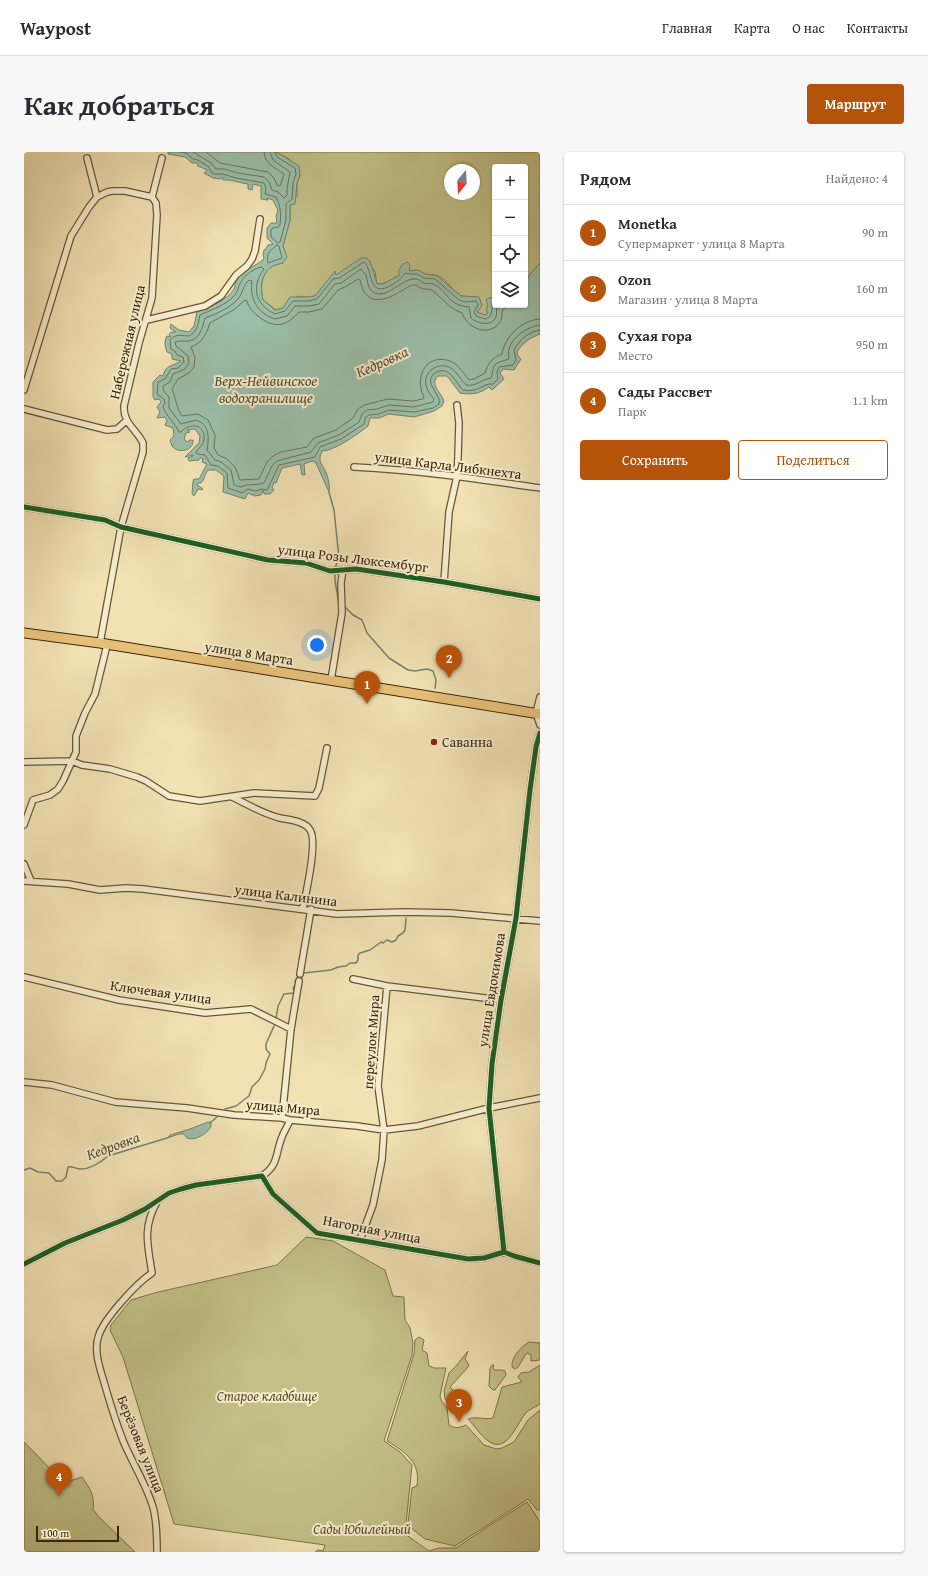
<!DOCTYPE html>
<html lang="ru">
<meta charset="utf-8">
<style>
:root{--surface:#fff;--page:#f7f7f7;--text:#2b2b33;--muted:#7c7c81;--line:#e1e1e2;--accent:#b45309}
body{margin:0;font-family:"Gentium Book Plus",serif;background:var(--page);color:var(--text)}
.controls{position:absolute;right:12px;top:12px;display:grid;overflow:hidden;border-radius:4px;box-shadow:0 1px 3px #0004}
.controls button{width:36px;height:36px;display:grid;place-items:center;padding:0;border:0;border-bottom:1px solid var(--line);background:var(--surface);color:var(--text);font:20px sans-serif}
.compass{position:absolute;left:420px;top:12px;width:36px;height:36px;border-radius:50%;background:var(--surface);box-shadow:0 1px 3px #0004;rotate:198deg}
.scale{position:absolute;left:12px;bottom:10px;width:83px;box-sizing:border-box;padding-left:4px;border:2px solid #3b2708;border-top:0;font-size:11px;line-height:14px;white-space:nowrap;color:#3b2708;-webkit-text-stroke:3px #f6ecce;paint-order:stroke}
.you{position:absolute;left:293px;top:493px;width:14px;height:14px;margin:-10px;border:3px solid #fff;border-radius:50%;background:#1a73e8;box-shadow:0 0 0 6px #1a73e833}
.badge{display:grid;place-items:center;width:26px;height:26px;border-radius:50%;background:var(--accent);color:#fff;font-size:13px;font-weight:700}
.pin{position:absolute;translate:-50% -33px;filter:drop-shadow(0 1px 2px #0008)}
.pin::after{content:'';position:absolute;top:21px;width:14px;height:12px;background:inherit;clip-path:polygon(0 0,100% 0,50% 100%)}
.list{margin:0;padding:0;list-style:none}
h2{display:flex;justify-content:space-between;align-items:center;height:52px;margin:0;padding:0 16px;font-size:17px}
h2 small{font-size:13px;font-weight:400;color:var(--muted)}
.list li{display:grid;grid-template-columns:26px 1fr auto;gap:12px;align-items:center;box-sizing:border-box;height:56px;padding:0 16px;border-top:1px solid var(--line)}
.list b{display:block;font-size:15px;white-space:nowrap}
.list p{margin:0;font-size:13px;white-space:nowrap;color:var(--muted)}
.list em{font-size:13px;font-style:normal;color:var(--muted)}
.actions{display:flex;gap:8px;padding:12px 16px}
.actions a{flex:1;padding:9px 0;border:1px solid var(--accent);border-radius:4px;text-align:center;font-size:14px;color:var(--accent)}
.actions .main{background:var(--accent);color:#fff}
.icon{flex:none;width:22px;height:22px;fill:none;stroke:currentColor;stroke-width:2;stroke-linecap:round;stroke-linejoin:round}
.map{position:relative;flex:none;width:516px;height:1400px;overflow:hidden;border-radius:4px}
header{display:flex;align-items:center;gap:24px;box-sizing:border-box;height:56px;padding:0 20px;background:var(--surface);border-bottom:1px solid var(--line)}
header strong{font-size:19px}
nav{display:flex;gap:22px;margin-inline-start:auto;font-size:14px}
.intro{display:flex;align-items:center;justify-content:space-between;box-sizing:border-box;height:96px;padding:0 24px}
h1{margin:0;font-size:28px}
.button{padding:10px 18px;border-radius:4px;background:var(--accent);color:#fff;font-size:14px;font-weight:700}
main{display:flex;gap:24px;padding:0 24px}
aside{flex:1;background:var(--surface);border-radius:4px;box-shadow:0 1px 3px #0004}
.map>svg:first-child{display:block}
</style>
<header>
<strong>Waypost</strong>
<nav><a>Главная</a><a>Карта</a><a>О нас</a><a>Контакты</a></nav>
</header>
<div class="intro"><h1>Как добраться</h1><a class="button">Маршрут</a></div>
<main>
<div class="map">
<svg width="516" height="1400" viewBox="0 0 516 1400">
<rect width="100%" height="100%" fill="#f1e1b3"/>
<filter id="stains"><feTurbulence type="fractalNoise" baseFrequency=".005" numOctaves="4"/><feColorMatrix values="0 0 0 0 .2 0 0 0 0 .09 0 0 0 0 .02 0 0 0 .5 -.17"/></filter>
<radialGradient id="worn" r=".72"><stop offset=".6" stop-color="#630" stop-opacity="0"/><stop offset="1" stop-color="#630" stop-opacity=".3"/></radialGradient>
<!-- green -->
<path fill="#c2c087" stroke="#7e7448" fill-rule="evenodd" d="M252,0H516V111L507,121L501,130V15H471V145L465,146L464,151V161L461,163L453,161L458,152L452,145L437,144C429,139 423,128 414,124C410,122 405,123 401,122C391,117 389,117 378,122C369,126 363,132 353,132L351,120L347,114L346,109L312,124L311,120C306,125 294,142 290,144C285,146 279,145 274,144L259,156L252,158L239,148C235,131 238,114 259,111L261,101L259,94L266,68V53L273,44V31L276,23L265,7ZM426,18H450V42H426Z
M282,1085L309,1089L361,1118L369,1144L380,1145L381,1168L386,1176L389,1191L388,1203L360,1289L376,1300L388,1313L381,1382L405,1399L415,1396H432L468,1372L503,1350L516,1370V1400H291L294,1398L299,1399L301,1393L150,1372L99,1205L86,1178L87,1173L107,1148L130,1141L253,1113Z
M395,1185L400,1188L398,1198L403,1201L405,1214L410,1216H422L416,1244L418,1250L423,1256L425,1273C432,1277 435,1276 442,1273L460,1293L472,1297L478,1296L490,1290L504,1268L516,1258V1358L512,1357L504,1347L431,1394L401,1387L387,1376L384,1371L388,1336L393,1334C397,1310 381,1300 363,1289L390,1202L391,1188Z
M505,1190L516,1191V1208L507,1209V1204L504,1201L502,1202L494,1215L491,1217L488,1215C487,1205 497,1195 505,1190Z
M444,1199L441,1207L445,1213L444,1215L426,1235L440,1250H445L438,1256H434L423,1250L421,1246L420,1239L425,1221L432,1214Z
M468,1213H470L469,1216L471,1218H478L481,1219L482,1223L471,1238H469L465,1234L466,1216Z
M516,1213V1252C511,1255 504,1258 501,1262C492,1273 482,1304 463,1288C456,1283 451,1274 444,1267C452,1264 460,1268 469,1266L478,1235L498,1230L494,1225L497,1221L505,1220Z
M0,1290L40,1331L58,1325C66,1336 71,1344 69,1357L74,1364L111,1400H0Z"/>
<!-- water -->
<path fill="#9bbea9" stroke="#758269" d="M144,0H252L275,14L276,23L273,31L271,52L266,53V68L259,94L263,105L259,111C238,114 235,131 239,148L251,158L259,156L266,145H283L291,144L311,119L312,123L337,106H343C349,112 350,123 353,132H359L376,123L374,120L378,113L383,110L386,113L385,119L394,118L402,122L413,124L437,144L455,145L458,154L453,160L461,163L464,161L462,158L464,154L462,148L465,146L471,145V153H501C501,130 499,129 516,111V182C506,186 499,190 493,200L494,204L497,207L490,218L479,217L476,221L480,227L468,238L465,235C455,242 448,243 436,241L423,224H414C405,232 417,240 420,249L418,254L410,259L397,263L390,265L365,262L355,266H346L344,274C334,282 310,299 298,299C292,311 300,313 303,323C305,329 306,334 305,340L292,311L288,309L280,312L281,323H278L276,312L258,316L252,331L250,330L248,336L250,338L246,342H240L239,338L237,343L231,344L224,341L221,347L199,340L200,324L192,318H184C180,322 181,328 177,331H174L173,333L179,337L178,338L174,337L170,344L168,342L169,330L170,327H175L183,312L178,310L179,307L177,306L175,307L174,309L173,308L165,309L164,306L169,304V303L161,305L175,291L176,284L171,277L163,278L166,280L162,281L160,287L163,290L166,288H169C170,299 154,302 148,294C147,292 147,290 146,288L150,284L149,276L141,273L143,269L141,265L133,266L136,260L133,255L137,250L135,247L131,248L129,245V230L136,223L139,224C141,213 149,214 157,209L148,207V202L143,200C141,195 140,189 143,184L147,185L145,183L147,180H152L146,176L147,172L155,178L165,180L170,174L173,160C183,156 204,148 210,137C211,134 211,129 214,126C221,118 231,114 239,108L240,106L239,103L240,98L242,97L244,93L249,92L243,86V76L247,71H253L252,64L254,58L249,48L243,46L244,48L237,47V34L229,32L228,38L224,37V32C215,31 207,27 199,28V25L197,27L189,26L180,21L183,18L174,14L173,11H168L161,5L144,2Z
M184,970H187V975C182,982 172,989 163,986L160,982H155L143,986L146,983L166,977Z"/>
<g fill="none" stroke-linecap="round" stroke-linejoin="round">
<!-- shore -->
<path stroke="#6b7258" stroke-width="1" d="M156,0L162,1L169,7L174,8L185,15L187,20L190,22H199L212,26L240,31L242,36L241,42L252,45C257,54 257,62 256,73L254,75L249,76L247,78V85L254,91L256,90L262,68V52L268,47L269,31L272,22L271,16L253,5L251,0
M169,0L187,11L192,17H200L214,21L240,25L245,30L248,38L254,40L260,46L263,43V37L266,20L249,8L246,0
M182,0L196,11L244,20L250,26L253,33L256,34L260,22C251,15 241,13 240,0
M253,93L255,94L258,106L244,111C242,101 246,99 253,93Z
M471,149L468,151C468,158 469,165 461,167L452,164L450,160L454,153L452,149L441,150L435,148L411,127L400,126L393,122H385L381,121C377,128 371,131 364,135C344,144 349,118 340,110L315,126L309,127L293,147L284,149H269L261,159L251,162C231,153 227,134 240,117L237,115C230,117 220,123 217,130C214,134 214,140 210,144C202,153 187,158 176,163C174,172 174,179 165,184C156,184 153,181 146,188L147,197L151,199L153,203L159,205L160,210L154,216L147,217L141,227L134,230L133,242L140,247L141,251L139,255C142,264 151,271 155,280H157C166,270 182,272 180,288C179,294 174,296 172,301L174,302L181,303L187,313L194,314L203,321L204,336L218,341L224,337L231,339L238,337L243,338L255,313L291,305L296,295L317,287L340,272L341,266L345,263L354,262L365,258L390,260L409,256L415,252V247L407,232C406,228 407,223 411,221C425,212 432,231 439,238C455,241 458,231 469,232L474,227L473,220L475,215L489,213L492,208L490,198C495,188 504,180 516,178
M475,153L473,155C472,158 473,161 472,165C468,175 454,172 447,166L445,155C422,153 424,138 409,132C406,131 403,132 400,131C397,130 395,127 392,127C377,125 359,154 345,136L342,123L337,117L317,131L311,132L295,152L285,154H271L263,164L251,167C234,162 225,146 228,129L225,128C219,133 219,141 214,147C206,156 192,162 181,166C178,176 176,188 164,189C158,190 158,188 151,190L152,194L164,204L165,211L161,217L149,222L146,230L139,234V238L145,245V256L157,272L172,268C186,272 185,287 183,298L191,308L197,310L207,318L210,333L217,335C225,331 231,334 240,331L248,314L253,309L287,300L294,291L315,283L335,270L338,262L343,258L353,257L365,253L390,255L409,250L410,247C407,243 403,239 402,233C399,219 415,209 427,216C434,221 437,228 442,233C452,235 458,227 467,226C471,211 468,212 485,207C485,204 484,200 485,197C488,185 504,174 516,173
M484,153C482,155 480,156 479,158C477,161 479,166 476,170C465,186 443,176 438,161C423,155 421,148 409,139C405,136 401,138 397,136C395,136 394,134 392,133C384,131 367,151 349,147C340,144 338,136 336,128L334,127L321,135L314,138L298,157L285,160H275C262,175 250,177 234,164C228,159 225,156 223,149L221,148L211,157L186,171C182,183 179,190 167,195L171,206L170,215L165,221L154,227L148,237C152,246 152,256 158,264L174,262L184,268L191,283L190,296L194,303L203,307L211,315L216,328L235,327L243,310L249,304L257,300L283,295L290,286L312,278L329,266L334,257L340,253L364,247L389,249L399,247L400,245C389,224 404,199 428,210C436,214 440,222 445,228L450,227L461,221C464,211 468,206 478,202C481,184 498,168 516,167"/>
<!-- stream -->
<path stroke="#758269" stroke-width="1.5" d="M305,340L310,358L315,406L311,416
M311,420V429L315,452
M320,454L329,463L338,468L343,481L365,506L384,518L391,519L403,517L409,519L412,528L411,536
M252,867L254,854L260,842L271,841L269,836L272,832L271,829L274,825L280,821L307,818L314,815L322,814L326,811H332L334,808V803L336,801L346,798L357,790L359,791L363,788L368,790L372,788L374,784L379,781L381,778L382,766
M201,957L212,954L225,944L228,935L235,928L241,917L242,911L246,902L242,897V892L250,874
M186,971L193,965
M0,1018L6,1016L14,1020L25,1021L32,1029H38L42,1025L44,1015C49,1014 52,1017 57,1017C66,1017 77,1010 84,1004L143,986"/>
<defs>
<path id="street" d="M63,6L73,45
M123,168L181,154L197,144L212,123L223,114L228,107L231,99L236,67
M0,238L47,84L65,55L73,45L83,40L88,39H101L128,45
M0,257L83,278L93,277L102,269
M330,315C393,318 454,327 516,336
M0,355L81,368L97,375L244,408L282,411L306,419L332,417L420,430L516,447
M420,430L425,360L433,324L434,305L435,271L433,253
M76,491L97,375L119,300V291C112,277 99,271 100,254L115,191L128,146L133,63L132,51L128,45L138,6
M307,528L318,461L317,431L319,418
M516,545L512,561L516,573
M0,610L48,609L58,613L86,617L113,625L122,629L145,644L176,649L230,641L291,644L295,636L303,596
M208,645C223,652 239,662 256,666C265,668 281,669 286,678C294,689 282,741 279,756
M0,673L9,648L26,643L34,637L39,629L52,600V584L61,561L71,542L83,493
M0,712L7,729
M0,729L44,732L76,738L102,736L119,737L313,762L380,760L427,761L516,769
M276,822L287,757
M0,825L95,848L181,861L227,857L267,877
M329,827L363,834L477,848
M0,930L28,933L91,950L163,956L210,963L258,966L266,968L333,974L360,978L394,974L465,956L516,946
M258,966L267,877L275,829
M238,1024C255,1013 251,1002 258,985C260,979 264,974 266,968
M336,1088L349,1053L358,1008L360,978L354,934L363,834
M480,1100L465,956L468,912L477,848L492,766L506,638L512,595L516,581
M0,1112L41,1091L99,1068L121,1057L145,1041L157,1037L172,1033L238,1024L249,1042L293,1081L444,1107L460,1106L480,1100L490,1104L516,1111
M133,1400C133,1385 133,1370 129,1355C122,1332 109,1312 100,1291C92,1271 86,1251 80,1230C76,1217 70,1200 74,1186C78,1168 113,1131 128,1121C124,1094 118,1076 133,1050"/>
<path id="primary" d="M0,481L76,491L516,562"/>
</defs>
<!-- street casing -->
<use href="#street" stroke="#685633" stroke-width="8"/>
<!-- primary casing -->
<use href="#primary" stroke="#3b2708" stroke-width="11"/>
<!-- street -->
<use href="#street" stroke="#f6ecce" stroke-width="5.5"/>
<!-- primary -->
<use href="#primary" stroke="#e8c07a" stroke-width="9"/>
<defs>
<path id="cycleway" d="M0,355L81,368L97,375L244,408L282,411L306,419L332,417L420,430L516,447
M480,1100L465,956L468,912L477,848L492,766L506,638L512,595L516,581
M0,1112L41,1091L99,1068L121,1057L145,1041L157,1037L172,1033L238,1024L249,1042L293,1081L444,1107L460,1106L480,1100L490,1104L516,1111"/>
</defs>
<!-- cycleway casing -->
<use href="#cycleway" stroke="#f6ecce" stroke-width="8"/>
<!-- cycleway -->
<use href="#cycleway" stroke="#1b5e20" stroke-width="5"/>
</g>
<!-- markers -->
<circle fill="#8f2418" stroke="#f6ecce" stroke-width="1.5" cx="410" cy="590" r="4"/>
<g text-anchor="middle" stroke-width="4" stroke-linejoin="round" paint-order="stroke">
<!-- street labels -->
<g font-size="14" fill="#3b2708" stroke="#f6ecce">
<text transform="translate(103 190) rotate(-77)" y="5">Набережная улица</text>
<text transform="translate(424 313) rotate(7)" y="5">улица Карла Либкнехта</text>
<text transform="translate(329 406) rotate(7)" y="5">улица Розы Люксембург</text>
<text transform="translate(225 501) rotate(9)" y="5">улица 8 Марта</text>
<text transform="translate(262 743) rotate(7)" y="5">улица Калинина</text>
<text transform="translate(467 838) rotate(-81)" y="5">улица Евдокимова</text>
<text transform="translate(137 840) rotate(8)" y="5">Ключевая улица</text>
<text transform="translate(347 890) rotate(-86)" y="5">переулок Мира</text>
<text transform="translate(259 955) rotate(5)" y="5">улица Мира</text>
<text transform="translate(348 1077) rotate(11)" y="5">Нагорная улица</text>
<text transform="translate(117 1292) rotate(68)" y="5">Берёзовая улица</text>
</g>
<!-- poi labels -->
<g font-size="14" fill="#3b2708" stroke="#f6ecce" text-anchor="start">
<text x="418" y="595">Саванна</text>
</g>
<!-- park labels -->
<g font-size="14" font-style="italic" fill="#5d4d28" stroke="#f6ecce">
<text x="243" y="1249">Старое кладбище</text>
<text x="338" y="1382">Сады Юбилейный</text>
</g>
<!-- water labels -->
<g font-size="15" font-style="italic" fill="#534d30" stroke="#f6ecce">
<text transform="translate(358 210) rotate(-24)" y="5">Кедровка</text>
<text x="242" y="234">Верх-Нейвинское<tspan x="242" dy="17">водохранилище</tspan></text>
<text transform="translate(89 994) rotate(-20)" y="5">Кедровка</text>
</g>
</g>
<rect width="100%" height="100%" filter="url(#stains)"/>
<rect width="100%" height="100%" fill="url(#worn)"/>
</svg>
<div class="controls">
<button>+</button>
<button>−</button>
<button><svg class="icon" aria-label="locate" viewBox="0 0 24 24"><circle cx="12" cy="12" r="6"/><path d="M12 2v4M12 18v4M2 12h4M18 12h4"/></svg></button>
<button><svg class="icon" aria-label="layers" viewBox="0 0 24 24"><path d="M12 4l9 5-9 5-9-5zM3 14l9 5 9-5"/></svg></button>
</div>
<svg class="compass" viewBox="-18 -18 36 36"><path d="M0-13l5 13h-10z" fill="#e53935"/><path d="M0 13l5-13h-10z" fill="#7c7c81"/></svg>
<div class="scale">100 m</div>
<div class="you"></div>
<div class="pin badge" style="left:343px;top:552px">1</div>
<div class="pin badge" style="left:425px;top:526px">2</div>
<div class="pin badge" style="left:435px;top:1270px">3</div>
<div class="pin badge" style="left:35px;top:1344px">4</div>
</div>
<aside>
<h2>Рядом<small>Найдено: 4</small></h2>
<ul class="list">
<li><span class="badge">1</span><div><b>Monetka</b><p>Супермаркет · улица 8 Марта</p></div><em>90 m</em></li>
<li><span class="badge">2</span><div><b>Ozon</b><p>Магазин · улица 8 Марта</p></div><em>160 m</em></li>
<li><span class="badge">3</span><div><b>Сухая гора</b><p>Место</p></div><em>950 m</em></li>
<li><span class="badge">4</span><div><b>Сады Рассвет</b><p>Парк</p></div><em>1.1 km</em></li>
</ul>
<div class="actions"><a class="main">Сохранить</a><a>Поделиться</a></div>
</aside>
</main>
